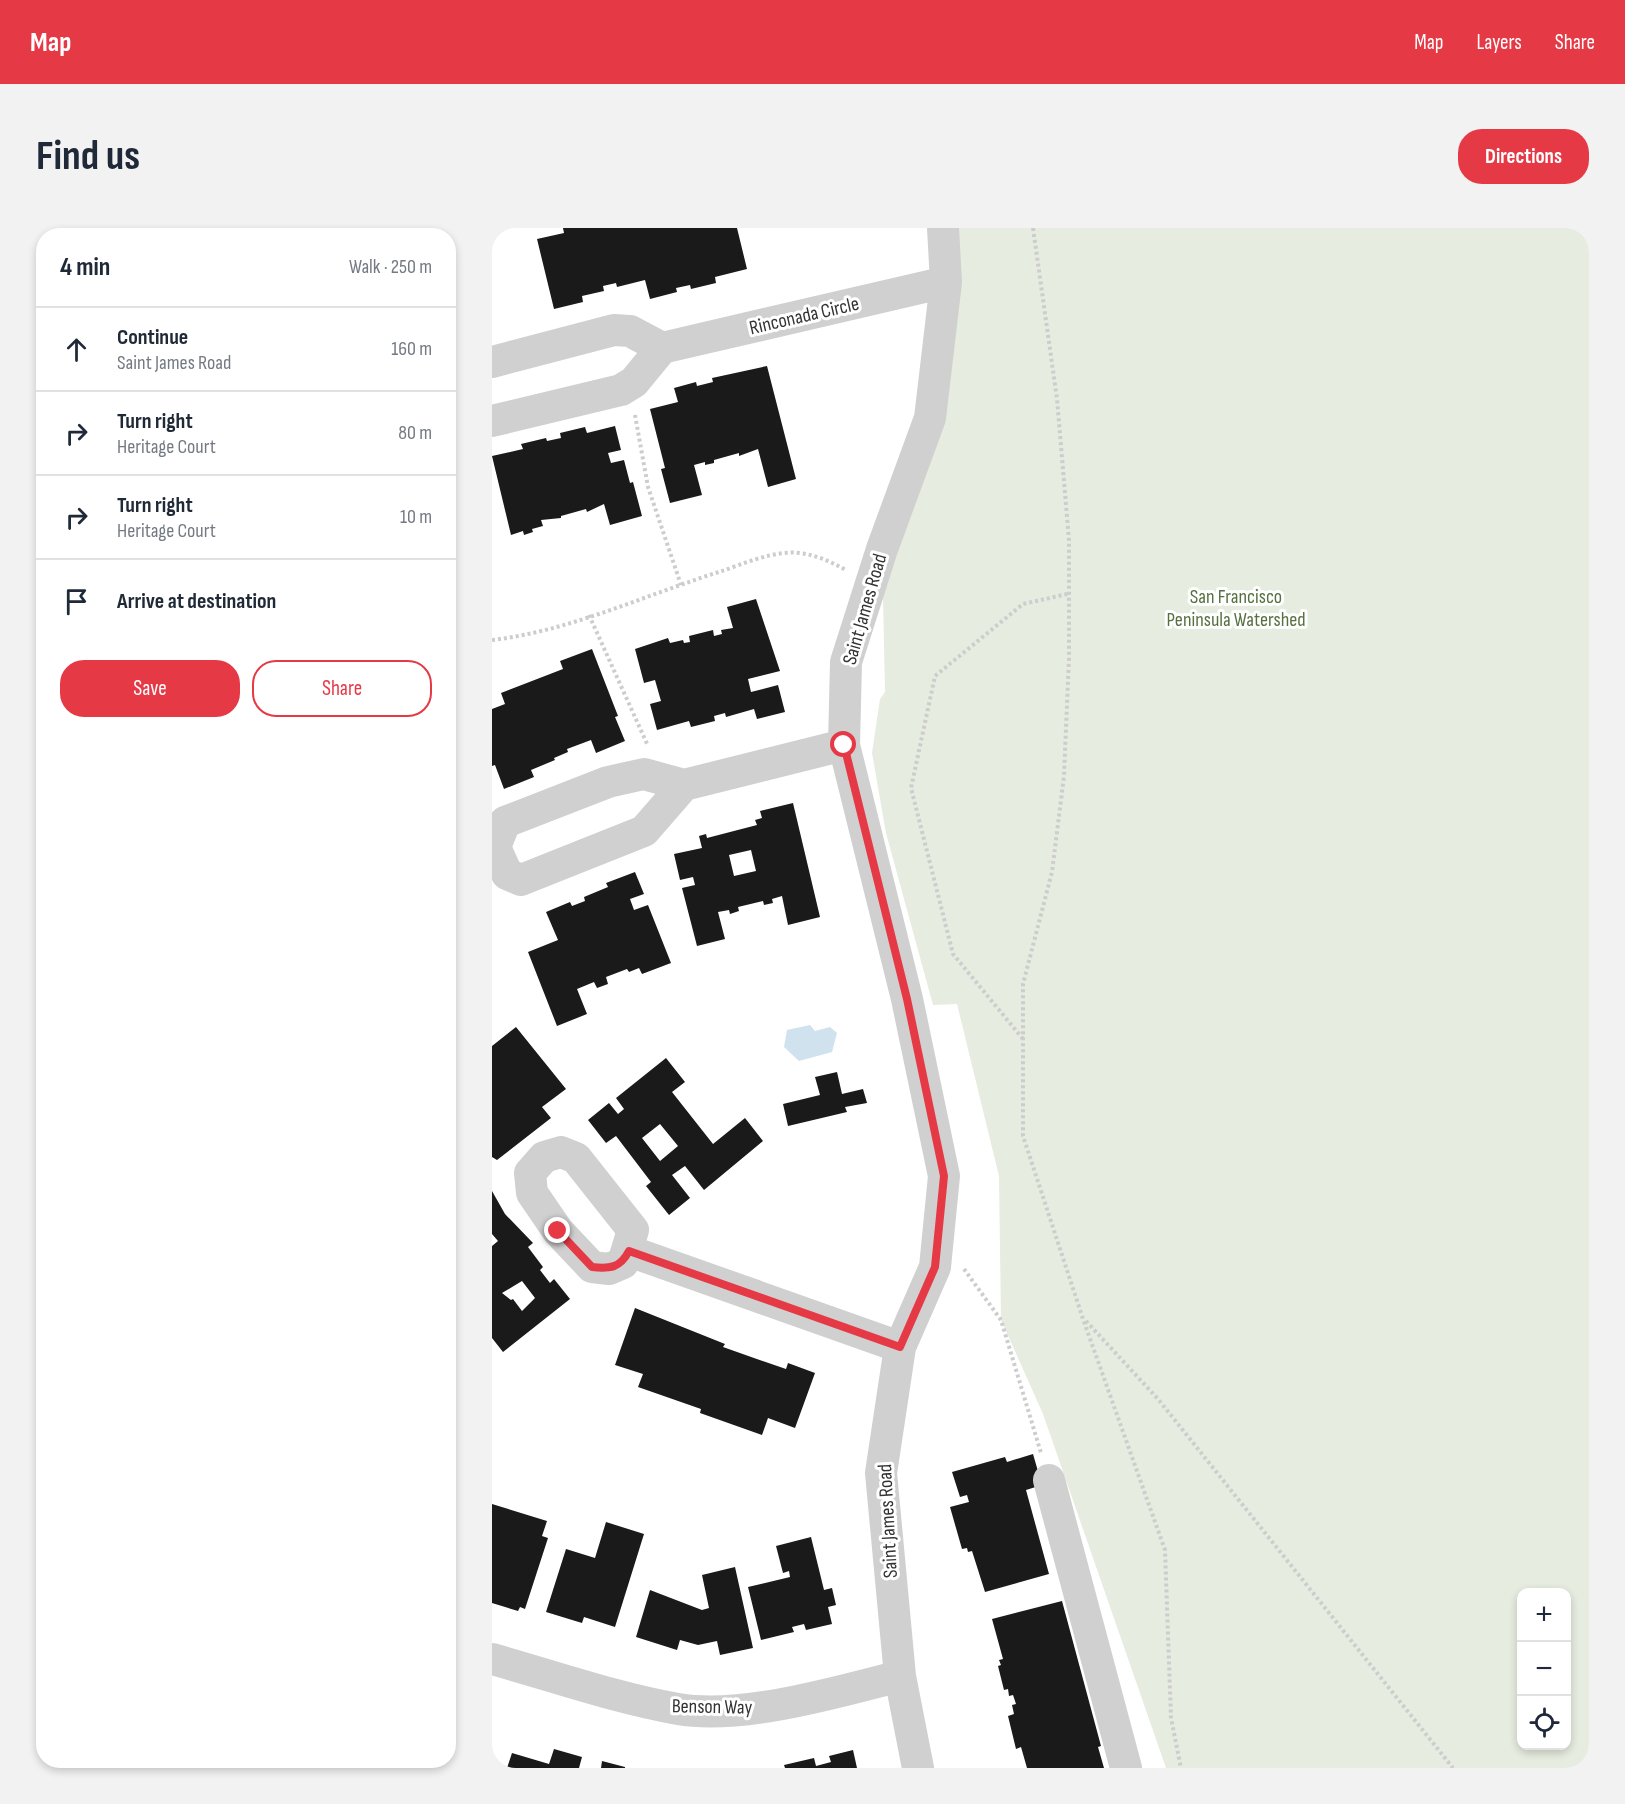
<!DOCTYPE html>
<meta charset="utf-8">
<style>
:root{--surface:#fff;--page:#f2f2f3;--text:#1f2937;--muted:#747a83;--line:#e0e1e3;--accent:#e63946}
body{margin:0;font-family:"Sofia Sans Condensed",sans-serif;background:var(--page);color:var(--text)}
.controls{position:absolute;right:18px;bottom:18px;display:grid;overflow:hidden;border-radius:12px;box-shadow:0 3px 9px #0003}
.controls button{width:54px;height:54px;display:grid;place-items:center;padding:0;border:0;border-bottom:2px solid var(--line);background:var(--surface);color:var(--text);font:30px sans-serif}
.stop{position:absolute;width:18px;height:18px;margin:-14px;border:4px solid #e63946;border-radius:50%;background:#fff}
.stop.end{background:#e63946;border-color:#fff;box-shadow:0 2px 6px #0008}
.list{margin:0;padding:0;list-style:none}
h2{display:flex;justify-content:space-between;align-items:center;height:78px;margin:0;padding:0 24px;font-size:26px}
h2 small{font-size:20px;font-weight:400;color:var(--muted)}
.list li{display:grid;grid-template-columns:39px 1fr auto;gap:18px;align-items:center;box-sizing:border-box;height:84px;padding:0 24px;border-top:2px solid var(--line)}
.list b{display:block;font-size:22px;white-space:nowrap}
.list p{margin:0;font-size:20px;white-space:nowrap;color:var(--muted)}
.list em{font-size:20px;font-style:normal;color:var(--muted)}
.actions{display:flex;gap:12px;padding:18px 24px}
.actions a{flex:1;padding:14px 0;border:2px solid var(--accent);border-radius:24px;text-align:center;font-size:21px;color:var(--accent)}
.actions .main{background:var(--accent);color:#fff}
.icon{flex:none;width:33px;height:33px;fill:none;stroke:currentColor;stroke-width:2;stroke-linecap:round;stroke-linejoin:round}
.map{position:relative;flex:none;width:1097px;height:1540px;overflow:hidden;border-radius:24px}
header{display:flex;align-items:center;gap:36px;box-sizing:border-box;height:84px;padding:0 30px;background:var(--accent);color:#fff}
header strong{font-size:28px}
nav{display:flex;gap:33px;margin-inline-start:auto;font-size:21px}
.intro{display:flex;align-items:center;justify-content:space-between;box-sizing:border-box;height:144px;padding:0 36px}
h1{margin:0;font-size:42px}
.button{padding:15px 27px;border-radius:24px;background:var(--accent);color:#fff;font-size:21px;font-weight:700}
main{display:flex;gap:36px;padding:0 36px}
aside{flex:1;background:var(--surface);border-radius:24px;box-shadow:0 3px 9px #0003}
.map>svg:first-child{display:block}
</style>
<header>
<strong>Map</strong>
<nav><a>Map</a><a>Layers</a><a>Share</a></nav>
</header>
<div class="intro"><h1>Find us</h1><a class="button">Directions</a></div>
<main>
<aside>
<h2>4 min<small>Walk · 250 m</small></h2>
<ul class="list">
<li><svg class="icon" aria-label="ahead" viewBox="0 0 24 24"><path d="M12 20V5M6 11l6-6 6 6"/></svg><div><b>Continue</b><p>Saint James Road</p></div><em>160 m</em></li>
<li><svg class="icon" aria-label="right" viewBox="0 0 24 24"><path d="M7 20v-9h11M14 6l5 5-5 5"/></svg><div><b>Turn right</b><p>Heritage Court</p></div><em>80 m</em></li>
<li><svg class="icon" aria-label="right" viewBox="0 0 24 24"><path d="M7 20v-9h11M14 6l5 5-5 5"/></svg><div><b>Turn right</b><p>Heritage Court</p></div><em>10 m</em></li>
<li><svg class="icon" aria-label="arrive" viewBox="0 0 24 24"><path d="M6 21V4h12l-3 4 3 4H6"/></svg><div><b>Arrive at destination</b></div></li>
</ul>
<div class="actions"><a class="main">Save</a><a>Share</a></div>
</aside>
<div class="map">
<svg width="1097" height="1540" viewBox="0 0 1097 1540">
<rect width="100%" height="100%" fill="#fff"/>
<!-- green -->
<path fill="#e6ecdf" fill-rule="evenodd" d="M451,0H1097V1540H674L551,1186L509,1092L507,948L465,776L441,777L394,605L380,525L388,471L393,464L390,321L438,190ZM1030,1364H1074V1518H1030Z"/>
<!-- water -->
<path fill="#cfe2ee" d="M318,797L323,803L338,799L345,805L340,824L307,833L292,819L295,802Z"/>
<!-- building -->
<path fill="#1a1a1a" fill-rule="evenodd" d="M71,0H245L255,41L223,49L224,55L199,61L198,57L184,60L185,64L158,71L153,52L125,59L124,55L111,58L112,63L90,68L91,74L62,81L45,11L72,5Z
M275,138L304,251L276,259L266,221L247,228V225L222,232V235L213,237V234L202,237L210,267L178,275L169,241L173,240L158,181L186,174L182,160L204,154L205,158L221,154L220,150Z
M123,198L129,222L116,225L119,235L132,232L138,255L141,254L150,288L118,297L112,276L95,284L94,281L69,288V290L49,292L51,298L40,301L41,304L32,307L31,303L19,307L0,228L31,221L29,216L54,210L55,213L69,210L68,205L93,199L95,205Z
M264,371L288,443L256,451L259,464L286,457L293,484L265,491L262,481L234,489L233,485L222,488L223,493L199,499L197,493L165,502L158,476L169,473L163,452L152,455L143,421L176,410L178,415L191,412L192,415L198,414L197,408L221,402L222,408L230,406L229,402L241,400L235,379Z
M100,421L126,488L123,489L133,513L104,525L99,512L75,521L76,524L62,530L63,532L39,542L42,549L12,561L3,537L0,538V481L13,476L9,465L71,441L68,433Z
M301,575L328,689L296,697L290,668L280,671L281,675L272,677L271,673L246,679L247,683L238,686L237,682L226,684L233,711L205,718L190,660L203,657L201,649L188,652L182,626L210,620L207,608L214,606L215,610L265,597L263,592L270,590L268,583ZM259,622L264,643L242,648L237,627Z
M143,644L152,666L138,671L142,682L156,677L179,735L150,746L147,740L137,744L135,741L114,749L116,756L105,760L102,754L85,761L95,786L65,798L36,724L66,712L54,684L78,674L80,678L93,673L92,669L116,659L114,655Z
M24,799L74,861L50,879L59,890L5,932L0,929V818Z
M174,830L193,854L180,864L221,916L253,890L271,913L212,962L193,938L180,947L198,970L177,987L154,958L159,954L124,908L114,915L96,892L117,875L126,886L132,881L124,870ZM168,896L186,918L168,933L150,910Z
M345,844L350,866L371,861L375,875L353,879L355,884L296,898L291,876L328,867L323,849Z
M0,963L13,986L41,1015L36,1019L51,1039L48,1042L58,1055L62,1051L78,1071L11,1124L0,1110V1018L6,1013L0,1006ZM30,1053L43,1070L30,1083L21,1071L19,1072L10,1065Z
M143,1080L233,1116L231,1119L262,1130L294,1141L296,1135L323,1145L303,1200L276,1190L270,1207L208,1185L209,1181L146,1159L151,1146L123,1137Z
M541,1226L550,1257L534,1262L557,1346L493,1364L480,1323L476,1324L475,1320L470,1321L458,1279L477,1274L475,1267L468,1269L460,1244L513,1229L515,1234Z
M0,1276L55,1293L50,1308L56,1310L33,1381L28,1379L26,1383L0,1375Z
M114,1294L152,1306L123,1399L92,1389L90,1395L54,1384L74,1321L103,1330Z
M319,1309L332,1362L340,1360L344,1377L336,1379L340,1396L314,1402L312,1396L300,1399L302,1404L269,1412L256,1359L298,1349L297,1343L291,1345L284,1318Z
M243,1339L261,1420L228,1427L225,1413L206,1417L188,1412L185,1422L144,1409L158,1362L210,1382L217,1380L210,1347Z
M570,1373L609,1518L606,1519L612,1540H535L529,1519L524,1521L516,1488L522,1486L520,1477L524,1476L521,1467L517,1468L516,1461L512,1462L506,1438L509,1437L507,1432L511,1431L500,1391Z
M62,1521L90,1529L87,1540H15L20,1525L57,1536Z
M361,1522L365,1540H293L292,1537L322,1530L324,1538L339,1534L337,1528Z
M110,1533L133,1539V1540H109Z"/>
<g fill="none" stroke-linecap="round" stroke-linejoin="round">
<!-- path -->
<path stroke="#cdcdcd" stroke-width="4" stroke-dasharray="3 3" stroke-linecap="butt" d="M541,0L565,171L577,312V430L572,548L560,644L531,756V908L591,1091L673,1322L679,1490L689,1540
M143,187L156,259L189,357
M97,387L156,518
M0,412C78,403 153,367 227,344C251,336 282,322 307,325C325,327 339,334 354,342
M531,811L461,726L419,560L443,448L531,376L575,366
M472,1041L509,1092L549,1225
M594,1093L666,1171L961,1540"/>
<!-- minor -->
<path stroke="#d0d0d0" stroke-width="32" d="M0,134L122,102L138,103L170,120
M0,193L129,162L142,154L170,120L454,54
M192,557L152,603L29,652L15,646L3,619L13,594L116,554L152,546L192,557L352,517
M69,924L84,930L141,1002L131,1035L117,1041L100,1039L66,1003L40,965L38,945L52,929Z
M137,1023L408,1119
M557,1252L634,1540
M0,1431C61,1448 124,1470 186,1481C250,1492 345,1464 408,1448
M426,1540L408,1448L389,1245L408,1119L443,1039L452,948L415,771L352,517L354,434L390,321L438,190L454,54L451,0"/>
</g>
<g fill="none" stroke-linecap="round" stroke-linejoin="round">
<!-- route -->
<path stroke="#e63946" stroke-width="8" d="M66,1003L100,1039C118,1041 128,1040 137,1023L408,1119L443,1039L452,948L415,771L352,517"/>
</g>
<g text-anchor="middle" stroke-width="6" stroke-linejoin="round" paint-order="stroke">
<!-- street labels -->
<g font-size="20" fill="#333" stroke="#fff">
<text transform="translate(312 87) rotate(-13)" y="7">Rinconada Circle</text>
<text transform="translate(372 381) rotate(-74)" y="7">Saint James Road</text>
<text transform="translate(395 1293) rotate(-93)" y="7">Saint James Road</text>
<text transform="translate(220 1478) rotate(1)" y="7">Benson Way</text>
</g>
<!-- park labels -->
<g font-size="20" fill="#56703f" stroke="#fff">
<text x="744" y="375">San Francisco<tspan x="744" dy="23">Peninsula Watershed</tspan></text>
</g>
</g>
</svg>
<div class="controls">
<button>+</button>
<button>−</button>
<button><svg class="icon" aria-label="locate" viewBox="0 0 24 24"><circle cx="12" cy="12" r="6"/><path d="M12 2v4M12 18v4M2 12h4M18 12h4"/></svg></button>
</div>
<div class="stop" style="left:352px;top:517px"></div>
<div class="stop end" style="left:66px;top:1003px"></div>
</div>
</main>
